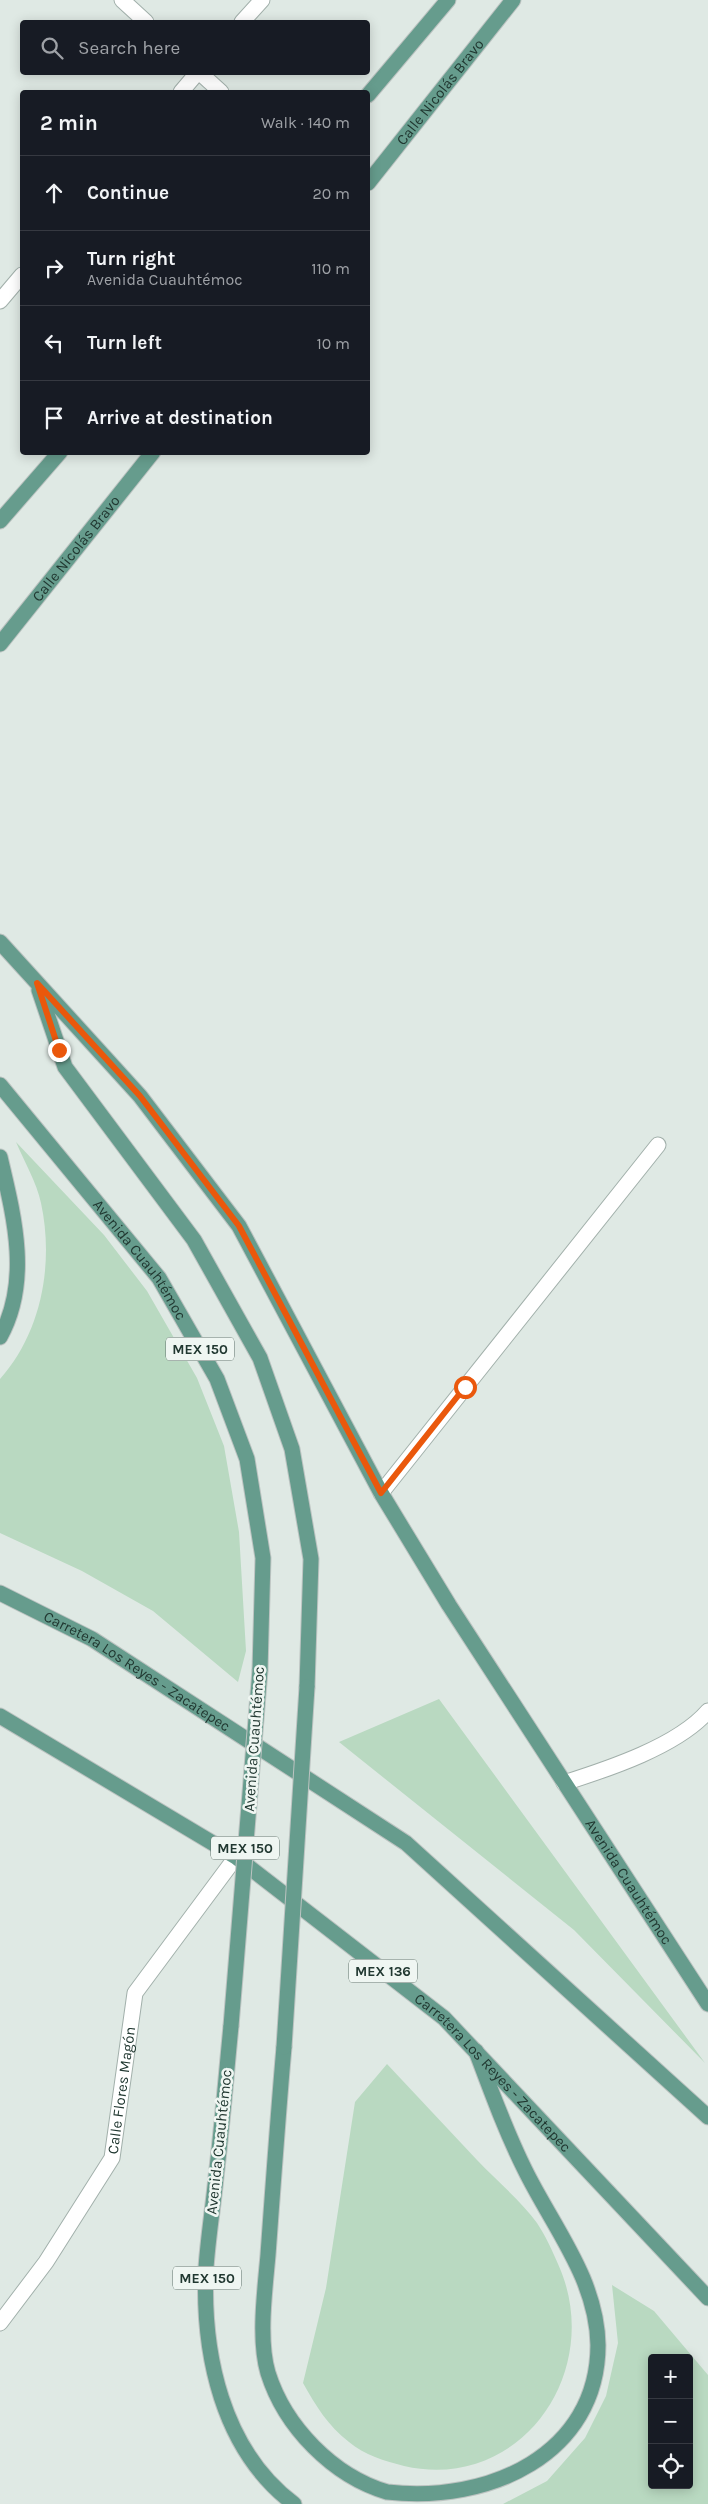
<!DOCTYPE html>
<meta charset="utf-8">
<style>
:root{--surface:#171b24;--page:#242831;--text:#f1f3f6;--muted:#9ea1a6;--line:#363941}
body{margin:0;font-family:Karla,sans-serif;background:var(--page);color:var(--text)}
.controls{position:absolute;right:15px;bottom:15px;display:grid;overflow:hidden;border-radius:5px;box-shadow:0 2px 12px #0003}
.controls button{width:45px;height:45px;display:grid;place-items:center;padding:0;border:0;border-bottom:1px solid var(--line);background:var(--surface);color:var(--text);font:25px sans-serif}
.stop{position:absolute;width:15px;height:15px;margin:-11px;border:4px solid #ea580c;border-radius:50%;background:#fff}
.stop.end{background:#ea580c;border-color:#fff;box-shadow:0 1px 5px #0008}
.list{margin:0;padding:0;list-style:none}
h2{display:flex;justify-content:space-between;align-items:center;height:65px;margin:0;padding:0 20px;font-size:21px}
h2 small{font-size:16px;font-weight:400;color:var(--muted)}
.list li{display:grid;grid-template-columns:32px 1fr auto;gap:15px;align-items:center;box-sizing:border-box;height:75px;padding:0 20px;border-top:1px solid var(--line)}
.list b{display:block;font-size:19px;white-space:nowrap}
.list p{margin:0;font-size:16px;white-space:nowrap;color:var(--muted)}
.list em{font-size:16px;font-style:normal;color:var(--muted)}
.icon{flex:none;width:28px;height:28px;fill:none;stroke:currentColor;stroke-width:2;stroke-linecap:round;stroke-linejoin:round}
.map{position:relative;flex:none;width:708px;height:2504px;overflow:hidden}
.search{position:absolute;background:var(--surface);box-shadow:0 2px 12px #0003;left:20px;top:20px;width:350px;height:55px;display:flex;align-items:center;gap:12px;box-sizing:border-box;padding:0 18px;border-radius:5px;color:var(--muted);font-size:19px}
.panel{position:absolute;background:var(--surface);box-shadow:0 2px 12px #0003;left:20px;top:90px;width:350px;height:365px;border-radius:5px}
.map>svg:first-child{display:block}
</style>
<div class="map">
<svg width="708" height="2504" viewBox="0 0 708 2504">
<rect width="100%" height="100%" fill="#dfe9e4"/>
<!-- green -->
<path fill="#b9d9c1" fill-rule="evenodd" d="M16,1142L104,1235L147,1291L197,1378L224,1446L239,1532L246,1651L238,1682L153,1611L82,1571L0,1533V1379C42,1332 54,1263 41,1203C37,1183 24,1161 16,1142Z
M439,1699L705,2063L574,1930L339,1742Z
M387,2064C417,2096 447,2128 477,2160C496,2180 522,2202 537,2223C545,2235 552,2250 558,2264C606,2369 522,2493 404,2466C385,2461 364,2455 349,2442C328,2426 316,2406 303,2383L326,2288L355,2102Z
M612,2285L654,2311L708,2375V2504H503L547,2481L585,2438L606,2396L618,2343ZM652,2358H689V2485H652Z"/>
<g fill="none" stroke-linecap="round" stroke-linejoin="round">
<defs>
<g id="minor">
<path d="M122,0L146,22"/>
<path d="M242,22L262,0"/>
<path d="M199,72L221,92"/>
<path d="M181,92L198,72"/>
<path d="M0,301L22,275"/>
<path d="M381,1493L658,1145"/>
<path d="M564,1783C608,1769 678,1746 708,1711"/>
<path id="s1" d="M0,2323L46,2262L112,2158L135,1993L236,1857"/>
</g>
<g id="major">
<path d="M368,95L448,0"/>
<path id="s2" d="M368,183L513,0"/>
<path d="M0,521L60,452"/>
<path id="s3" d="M0,644L153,452"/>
<path id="s4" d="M0,942L140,1096L239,1226L381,1493L449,1605L708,2004"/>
<path d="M39,990L65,1067L194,1240L260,1358L292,1449L311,1559L307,1687"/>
<path id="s5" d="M0,1085L159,1278L217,1379L247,1459L263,1558L260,1670"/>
<path d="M0,1157C14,1216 31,1281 0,1337"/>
<path id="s6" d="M0,1593L92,1639L406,1843L708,2117"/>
<path id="s7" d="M0,1716L236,1857L444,2018L708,2298"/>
<path d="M231,2026C226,2077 222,2127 216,2177C213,2208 208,2238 206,2268C202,2354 222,2450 294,2504"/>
<path d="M284,2047C278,2116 273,2186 268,2255C265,2289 258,2340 268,2373C285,2427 333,2476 387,2492C489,2504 598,2454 598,2345C597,2279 553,2227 525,2170C506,2132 491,2091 476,2051"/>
</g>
</defs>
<!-- minor casing -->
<use href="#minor" stroke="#a2b0ab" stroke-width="17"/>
<!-- major casing -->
<use href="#major" stroke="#bcc3c1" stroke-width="17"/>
<!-- minor -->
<use href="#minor" stroke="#fff" stroke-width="15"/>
<!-- major -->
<use href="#major" stroke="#669c8d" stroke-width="15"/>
<defs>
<path id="major-bridge" d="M231,2026L260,1670
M284,2047L307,1687"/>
</defs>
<!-- major-bridge casing -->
<use href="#major-bridge" stroke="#bcc3c1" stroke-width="17" stroke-linecap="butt"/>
<!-- major-bridge -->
<use href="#major-bridge" stroke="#669c8d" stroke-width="15"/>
</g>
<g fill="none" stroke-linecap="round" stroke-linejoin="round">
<!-- route -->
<path stroke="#ea580c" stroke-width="6" d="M59,1050L37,983L140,1096L239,1226L381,1493L465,1387"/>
</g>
<g text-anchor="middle" stroke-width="5" stroke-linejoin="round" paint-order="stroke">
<!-- shield labels -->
<g fill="#eff6f2" stroke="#5f716b" stroke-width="1">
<rect x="166" y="1337.5" width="68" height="23" rx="4"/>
<rect x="211" y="1836.5" width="68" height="23" rx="4"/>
<rect x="349" y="1959.5" width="68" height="23" rx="4"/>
<rect x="173" y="2266.5" width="68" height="23" rx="4"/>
</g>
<g font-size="14" font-weight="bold" fill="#213831">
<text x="200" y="1354">MEX 150</text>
<text x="245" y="1853">MEX 150</text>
<text x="383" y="1976">MEX 136</text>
<text x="207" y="2283">MEX 150</text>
</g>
<!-- street labels -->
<g font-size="15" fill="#213831" stroke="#eff6f2">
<text dy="5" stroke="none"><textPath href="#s2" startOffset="116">Calle Nicolás Bravo</textPath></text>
<text dy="5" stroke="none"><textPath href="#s3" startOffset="122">Calle Nicolás Bravo</textPath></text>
<text dy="5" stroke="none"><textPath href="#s5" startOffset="224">Avenida Cuauhtémoc</textPath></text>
<text dy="5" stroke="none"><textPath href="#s6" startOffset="158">Carretera Los Reyes - Zacatepec</textPath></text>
<text transform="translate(254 1739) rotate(-86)" y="5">Avenida Cuauhtémoc</text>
<text dy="5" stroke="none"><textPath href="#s4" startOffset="1135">Avenida Cuauhtémoc</textPath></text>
<text dy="5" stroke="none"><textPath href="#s7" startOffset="611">Carretera Los Reyes - Zacatepec</textPath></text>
<text dy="5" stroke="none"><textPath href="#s1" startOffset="268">Calle Flores Magón</textPath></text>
<text transform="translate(219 2142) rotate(-84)" y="5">Avenida Cuauhtémoc</text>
</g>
</g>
</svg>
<div class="controls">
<button>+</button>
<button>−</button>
<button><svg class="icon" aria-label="locate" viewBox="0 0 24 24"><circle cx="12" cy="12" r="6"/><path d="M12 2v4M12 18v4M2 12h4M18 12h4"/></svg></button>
</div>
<div class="stop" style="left:465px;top:1387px"></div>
<div class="stop end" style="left:59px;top:1050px"></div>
<div class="search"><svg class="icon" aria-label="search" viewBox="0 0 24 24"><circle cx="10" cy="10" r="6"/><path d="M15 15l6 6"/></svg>Search here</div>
<section class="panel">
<h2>2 min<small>Walk · 140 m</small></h2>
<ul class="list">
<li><svg class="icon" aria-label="ahead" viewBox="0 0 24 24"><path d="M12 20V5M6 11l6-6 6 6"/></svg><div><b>Continue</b></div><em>20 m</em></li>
<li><svg class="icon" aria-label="right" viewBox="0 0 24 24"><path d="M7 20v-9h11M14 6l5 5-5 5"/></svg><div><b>Turn right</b><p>Avenida Cuauhtémoc</p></div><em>110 m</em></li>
<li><svg class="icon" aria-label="left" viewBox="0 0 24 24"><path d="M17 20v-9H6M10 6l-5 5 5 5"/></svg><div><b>Turn left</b></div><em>10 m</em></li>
<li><svg class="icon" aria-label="arrive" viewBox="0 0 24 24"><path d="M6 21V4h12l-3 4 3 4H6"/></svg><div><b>Arrive at destination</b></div></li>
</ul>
</section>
</div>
